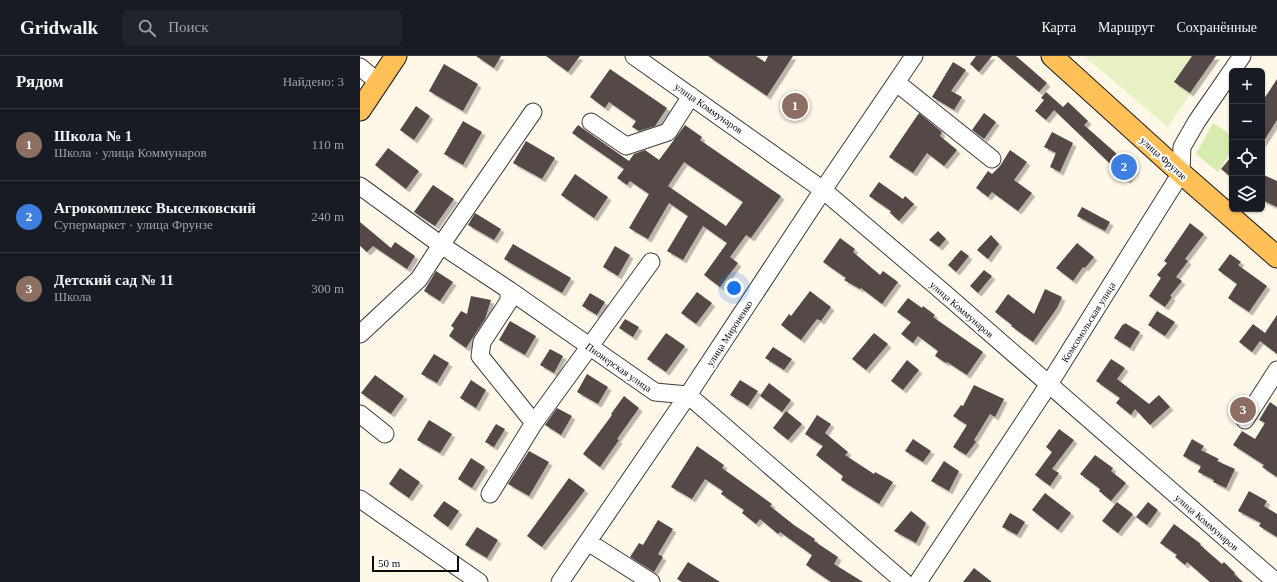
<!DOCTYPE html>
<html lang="ru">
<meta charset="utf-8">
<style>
:root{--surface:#171b24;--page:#20242c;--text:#f1f3f6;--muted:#9ea1a6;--line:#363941;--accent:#db92a1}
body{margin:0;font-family:"Times New Roman",serif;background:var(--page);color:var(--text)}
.controls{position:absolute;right:12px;top:12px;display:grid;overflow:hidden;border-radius:6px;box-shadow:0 1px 3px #0004}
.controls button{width:36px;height:36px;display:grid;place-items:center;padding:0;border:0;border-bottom:1px solid var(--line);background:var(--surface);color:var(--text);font:20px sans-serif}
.scale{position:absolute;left:12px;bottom:10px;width:87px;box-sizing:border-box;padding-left:4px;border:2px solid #0a0a0a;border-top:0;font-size:11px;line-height:14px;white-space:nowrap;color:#0a0a0a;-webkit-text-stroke:3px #fff;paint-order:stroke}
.you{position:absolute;left:374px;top:232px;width:14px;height:14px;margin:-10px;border:3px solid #fff;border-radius:50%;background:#1a73e8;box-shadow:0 0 0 6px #1a73e833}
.badge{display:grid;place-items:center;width:26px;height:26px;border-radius:50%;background:var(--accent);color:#fff;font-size:13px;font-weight:700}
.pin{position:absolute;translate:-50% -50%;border:2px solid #fff;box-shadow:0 1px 4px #0006}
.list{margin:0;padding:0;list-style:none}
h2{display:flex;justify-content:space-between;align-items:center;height:52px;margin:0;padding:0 16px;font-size:17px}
h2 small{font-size:13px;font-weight:400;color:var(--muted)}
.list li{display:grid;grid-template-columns:26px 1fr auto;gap:12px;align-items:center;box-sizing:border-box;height:72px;padding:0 16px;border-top:1px solid var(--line)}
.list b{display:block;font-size:15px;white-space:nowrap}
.list p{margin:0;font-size:13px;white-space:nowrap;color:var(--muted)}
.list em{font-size:13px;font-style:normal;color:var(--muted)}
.icon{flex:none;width:22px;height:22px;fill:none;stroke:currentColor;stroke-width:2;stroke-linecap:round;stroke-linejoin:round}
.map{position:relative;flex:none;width:917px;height:526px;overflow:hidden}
header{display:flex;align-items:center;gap:24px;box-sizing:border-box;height:56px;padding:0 20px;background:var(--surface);border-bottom:1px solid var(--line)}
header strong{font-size:19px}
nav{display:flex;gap:22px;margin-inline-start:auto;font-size:14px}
.search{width:280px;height:36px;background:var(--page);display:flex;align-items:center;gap:10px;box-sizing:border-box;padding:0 14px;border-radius:6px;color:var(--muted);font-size:15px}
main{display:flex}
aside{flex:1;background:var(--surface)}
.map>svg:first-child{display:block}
</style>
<header>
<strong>Gridwalk</strong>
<div class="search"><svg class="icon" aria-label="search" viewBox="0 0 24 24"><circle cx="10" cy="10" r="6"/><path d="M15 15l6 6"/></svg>Поиск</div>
<nav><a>Карта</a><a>Маршрут</a><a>Сохранённые</a></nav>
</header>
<main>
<aside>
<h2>Рядом<small>Найдено: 3</small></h2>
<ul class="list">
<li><span class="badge" style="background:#8d6e63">1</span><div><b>Школа № 1</b><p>Школа · улица Коммунаров</p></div><em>110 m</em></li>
<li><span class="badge" style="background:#3f7fe0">2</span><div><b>Агрокомплекс Выселковский</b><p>Супермаркет · улица Фрунзе</p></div><em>240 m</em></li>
<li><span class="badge" style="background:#8d6e63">3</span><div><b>Детский сад № 11</b><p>Школа</p></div><em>300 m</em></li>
</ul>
</aside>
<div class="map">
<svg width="917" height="526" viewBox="0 0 917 526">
<defs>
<filter id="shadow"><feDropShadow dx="3.5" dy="3.5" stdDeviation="0" flood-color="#0004"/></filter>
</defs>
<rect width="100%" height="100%" fill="#fff7e8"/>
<!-- green -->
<path fill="#d6ebb0" d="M853,67L868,77L871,95L858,116L836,98Z"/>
<!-- pitch -->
<path fill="#e8f1c3" d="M724,0H856L808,71Z"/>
<!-- building -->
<path fill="#544a46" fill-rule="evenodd" filter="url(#shadow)" d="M116,0H141L134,12Z
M186,0H220L208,16Z
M348,0H396L405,6L408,0H433L407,40Z
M616,0H632L619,16L610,8Z
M637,0H656L687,27L679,36Z
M832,0H856L830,37L814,26Z
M593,6L606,14L591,35L602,41L594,54L572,41Z
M84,8L118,28L103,55L69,35Z
M250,13L307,52L295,70L279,75L272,71L276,65L249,46L245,52L230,41Z
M917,23V64L902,88V46Z
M686,36L703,51L708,46L728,65L724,69L775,114L767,124L694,54L686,64L675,55L684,44L681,42Z
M56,50L70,60L54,84L40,74Z
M559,57L582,76L580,80L597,94L584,110L567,97L553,117L529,101Z
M624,57L636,66L624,83L612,74Z
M103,65L122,76L103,109L84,98Z
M218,69L269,105L274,98L285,94L299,104L325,69L342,81L340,84L421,140L391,182L386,179L370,201L378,207L360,231L344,219L367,187L343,170L323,204L307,195L328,160L309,147L288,183L269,172L289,138L270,125L267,129L257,122L264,113L212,77ZM324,106L383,146L366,170L308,130Z
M692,76L713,87L700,116L690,111L696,97L684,91Z
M166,85L195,102L182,123L153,107Z
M28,92L59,115L46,133L15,109Z
M650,94L667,106L654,124L672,137L658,155L632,136L628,141L616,132L628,115L632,118L640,110Z
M872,100V122L861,113Z
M215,118L248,141L234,162L201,139Z
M902,118L917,125V151L902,144Z
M519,126L543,143L545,140L554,148L539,165L530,157L531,155L509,140Z
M73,129L94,143L75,170L54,156Z
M722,151L750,166L745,175L717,160Z
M115,157L141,173L134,184L108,169Z
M0,166L31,192L35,186L55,200L47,213L13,190L7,196L0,190Z
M830,167L844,178L825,203L828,205L816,221L822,225L810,240L812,241L805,251L789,240L801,222L797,219L807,207L804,205Z
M578,175L586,183L579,191L569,184Z
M631,179L639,188L628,203L617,194Z
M480,182L495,193L493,196L520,219L523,215L538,226L522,248L501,232L500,233L484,224L486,222L463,206Z
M717,187L734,201L725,212L723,211L713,225L696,212Z
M153,188L211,222L202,237L144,203Z
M255,190L270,199L258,220L243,211Z
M601,194L609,200L596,216L588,209Z
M870,198L881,206L878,209L907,230L889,256L868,242L877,228L858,214Z
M624,214L632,220L618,237L610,230Z
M76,215L93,226L80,245L64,235Z
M685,233L702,241L697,252L673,286L651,270L652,269L635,256L648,238L674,258Z
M450,235L471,251L461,265L457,263L441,284L421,269L429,258L431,260Z
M337,236L352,247L336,268L321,257Z
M230,237L245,246L237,259L222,250Z
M111,240L131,244L125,263L106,292L89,280L94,272L91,270L101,255L107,258Z
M548,242L562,252L563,250L575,259L573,261L623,296L607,319L587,306L586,307L575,300L578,295L558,280L553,287L541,278L551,266L537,256Z
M797,255L815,266L805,280L788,269Z
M917,259V298L900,285L892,296L879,286L893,268L905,277Z
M265,263L279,271L273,281L259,272Z
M150,265L176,280L165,299L139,284Z
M765,267L780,276L770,292L754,282L763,268L764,269Z
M306,277L325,290L306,316L287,303Z
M514,277L528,288L506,314L492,303Z
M413,291L432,303L424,314L405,302Z
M190,293L203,300L194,317L180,309Z
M74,298L89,307L77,327L61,318Z
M751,303L765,312L757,323L789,348L799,339L810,351L790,369L775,353L771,359L756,347L760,342L736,325Z
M547,304L559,314L543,334L531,325Z
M227,318L248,331L238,348L217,336Z
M15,319L44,340L31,358L1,337Z
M111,324L126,334L116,352L100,342Z
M380,324L398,335L388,350L370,339Z
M409,327L431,344L422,356L400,340Z
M614,329L644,343L635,361L630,358L614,384L616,386L606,399L593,391L607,369L593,360L601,349L603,350Z
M264,340L279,352L257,383L259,384L240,411L223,398L252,359L251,358Z
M910,346L917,351V421L902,411L904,409L873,389L882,375L895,383L905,367L899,364Z
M197,352L212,360L201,379L185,369Z
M426,355L442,368L428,384L413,372Z
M457,359L471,368L465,377L488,396L485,399L514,418L515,416L533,426L519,448L481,424L483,420L456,399L463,390L445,378Z
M69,364L92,378L80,397L57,384Z
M136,368L145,373L134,391L125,386Z
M699,373L714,384L692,413L699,417L690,430L675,419L692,396L686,391Z
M553,383L571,395L563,406L545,395Z
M832,383L844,390L841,394L859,403L857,405L875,413L866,432L853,426L854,424L838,416L841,410L823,400Z
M337,390L364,409L362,412L412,448L410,450L434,469L455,483L454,485L478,501L474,508L503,526H471L446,509L452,499L420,476L418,478L400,463L396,468L382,457L384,454L361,438L363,435L345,423L332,443L311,431Z
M169,395L189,406L169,440L148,428Z
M735,399L753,412L751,415L766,427L751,445L739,435L740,433L720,418Z
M111,402L125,411L112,432L98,423Z
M584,405L599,415L589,435L571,425Z
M40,412L60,426L49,442L29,428Z
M209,422L225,434L182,491L167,480Z
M889,435L907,445L904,450L917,458V481L899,470L901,467L878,455Z
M685,437L711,457L698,474L672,454Z
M84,445L99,455L88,471L73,460Z
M757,446L773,458L758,477L742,465Z
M788,446L798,454L787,469L776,461Z
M551,455L566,467L556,487L534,475Z
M650,457L665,466L657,479L642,471Z
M298,464L313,473L298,498L303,501L294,516L270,501L279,487L283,489Z
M814,468L841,488L840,489L862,508L864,506L875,517L874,518L883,526H850L827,506L825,509L815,501L817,499L800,487Z
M117,471L138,484L127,502L105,489Z
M328,506L360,526H322L317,523Z
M614,512L632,526H603Z"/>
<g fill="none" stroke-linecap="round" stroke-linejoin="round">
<defs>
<path id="minor" d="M274,0L463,134L583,236L916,526
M0,11L18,26
M537,27L632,103
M231,66L266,90L308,76L331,40
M0,130L81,189L149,234L295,336L328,339L544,526
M149,234V245L122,286L120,300L174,367
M0,278L59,223L81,189L173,56
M0,358L25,378
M885,364L917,314
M130,438L174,367L291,206
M0,443L119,526
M228,486L291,526
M200,526L328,339L463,134L554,0
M558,526L689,328L821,117L822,91L837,65L882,0"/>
<path id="major" d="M692,0L821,117L917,201
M0,54L36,0"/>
</defs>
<!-- minor casing -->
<use href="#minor" stroke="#3d3d3d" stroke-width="19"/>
<!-- major casing -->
<use href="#major" stroke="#1b1b1b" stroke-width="23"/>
<!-- minor -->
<use href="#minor" stroke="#fff" stroke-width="17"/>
<!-- major -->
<use href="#major" stroke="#ffc058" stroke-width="21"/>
</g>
<g text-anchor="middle" stroke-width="4" stroke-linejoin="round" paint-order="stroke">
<!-- street labels -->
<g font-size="10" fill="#0a0a0a" stroke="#fff">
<text transform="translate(349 52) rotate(35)" y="4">улица Коммунаров</text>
<text transform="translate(804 102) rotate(42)" y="4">улица Фрунзе</text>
<text transform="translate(602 253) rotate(41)" y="4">улица Коммунаров</text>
<text transform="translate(728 266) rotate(-58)" y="4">Комсомольская улица</text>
<text transform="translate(369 277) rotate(-57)" y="4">улица Мироненко</text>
<text transform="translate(259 311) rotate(35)" y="4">Пионерская улица</text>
<text transform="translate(847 466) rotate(41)" y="4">улица Коммунаров</text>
</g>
</g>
</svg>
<div class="controls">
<button>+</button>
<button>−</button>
<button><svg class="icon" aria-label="locate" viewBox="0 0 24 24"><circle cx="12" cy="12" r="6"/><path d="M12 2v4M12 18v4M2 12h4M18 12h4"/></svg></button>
<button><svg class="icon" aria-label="layers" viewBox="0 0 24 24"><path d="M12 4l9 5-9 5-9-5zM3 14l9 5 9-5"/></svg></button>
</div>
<div class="scale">50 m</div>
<div class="you"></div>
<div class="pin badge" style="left:435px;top:50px;background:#8d6e63">1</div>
<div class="pin badge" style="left:764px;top:111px;background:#3f7fe0">2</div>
<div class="pin badge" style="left:883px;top:354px;background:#8d6e63">3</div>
</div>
</main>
